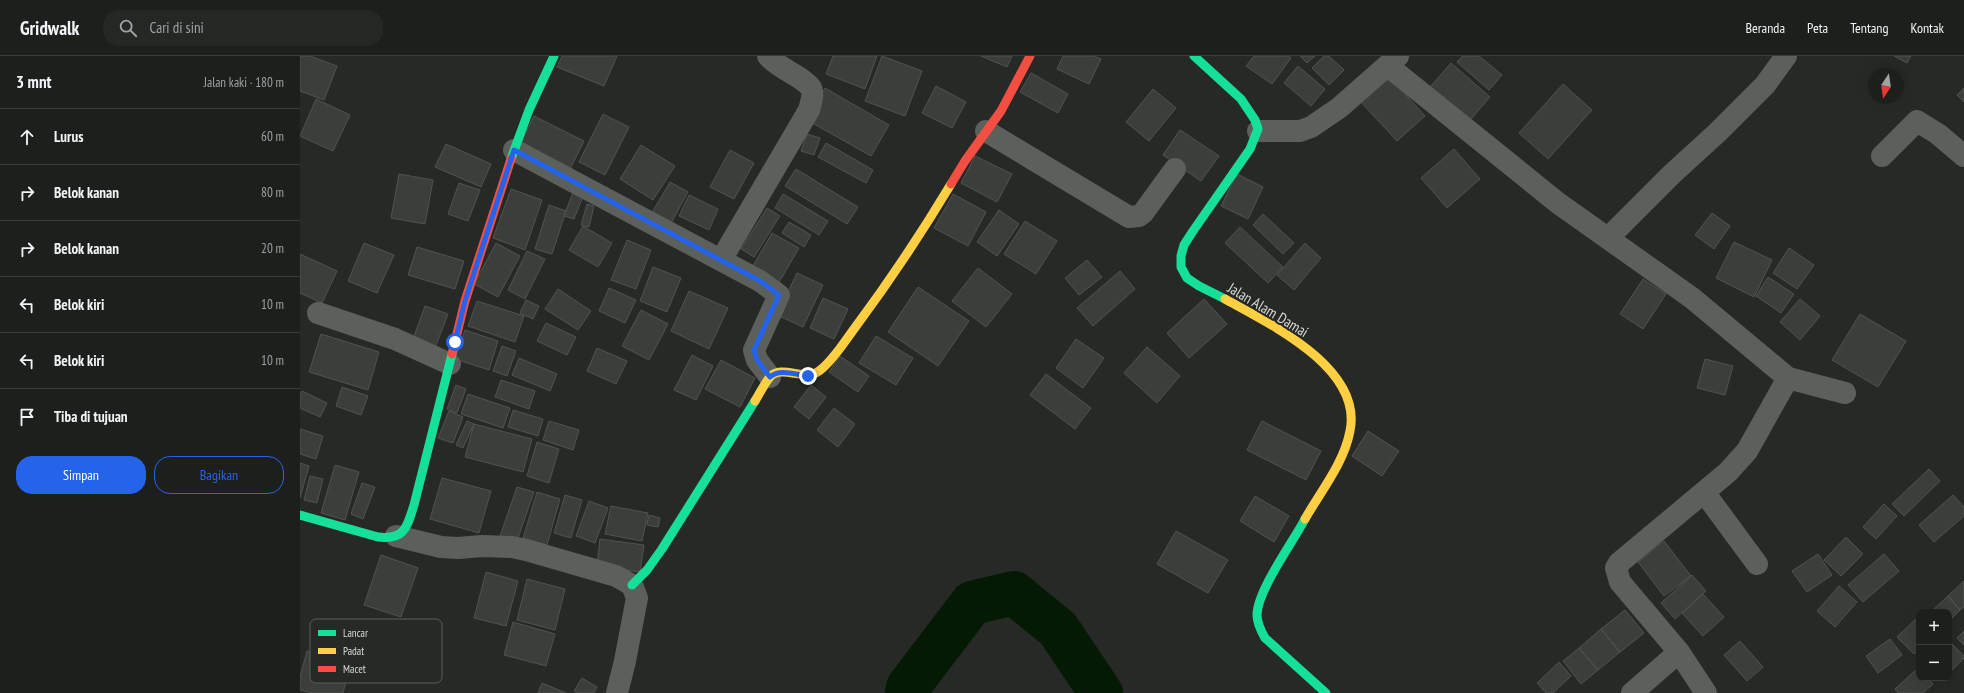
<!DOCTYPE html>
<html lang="id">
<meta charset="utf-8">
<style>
:root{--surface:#1d1f1c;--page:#252725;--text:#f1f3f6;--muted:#a0a2a3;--line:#3b3d3b;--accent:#2563eb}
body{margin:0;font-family:"PT Sans Narrow",sans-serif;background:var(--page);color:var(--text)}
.controls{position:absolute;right:12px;bottom:12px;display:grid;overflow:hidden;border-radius:8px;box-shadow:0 4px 16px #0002}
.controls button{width:36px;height:36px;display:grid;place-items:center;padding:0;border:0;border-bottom:1px solid var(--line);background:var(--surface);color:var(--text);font:20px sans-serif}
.compass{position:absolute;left:1568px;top:12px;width:36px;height:36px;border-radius:50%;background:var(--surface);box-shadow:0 4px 16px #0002;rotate:193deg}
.stop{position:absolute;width:12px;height:12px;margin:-9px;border:3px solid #2563eb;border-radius:50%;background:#fff}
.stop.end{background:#2563eb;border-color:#fff;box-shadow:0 1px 4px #0008}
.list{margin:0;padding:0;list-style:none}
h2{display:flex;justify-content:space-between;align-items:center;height:52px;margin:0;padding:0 16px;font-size:17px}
h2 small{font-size:13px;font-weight:400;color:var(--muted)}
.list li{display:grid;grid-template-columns:26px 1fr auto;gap:12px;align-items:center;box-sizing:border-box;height:56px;padding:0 16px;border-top:1px solid var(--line)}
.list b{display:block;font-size:15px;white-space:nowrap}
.list em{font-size:13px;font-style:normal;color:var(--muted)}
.actions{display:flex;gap:8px;padding:12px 16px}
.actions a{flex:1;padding:9px 0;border:1px solid var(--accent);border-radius:16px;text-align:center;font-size:14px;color:var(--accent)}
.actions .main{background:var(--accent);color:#fff}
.icon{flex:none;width:22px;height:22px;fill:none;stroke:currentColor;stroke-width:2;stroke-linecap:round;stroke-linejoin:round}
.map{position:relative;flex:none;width:1664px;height:637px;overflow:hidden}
header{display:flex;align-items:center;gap:24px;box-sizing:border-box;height:56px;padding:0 20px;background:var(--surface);border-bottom:1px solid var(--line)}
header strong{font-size:19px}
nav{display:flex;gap:22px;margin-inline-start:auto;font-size:14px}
.search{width:280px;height:36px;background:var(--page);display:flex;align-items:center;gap:10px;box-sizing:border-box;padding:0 14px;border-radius:16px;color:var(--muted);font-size:15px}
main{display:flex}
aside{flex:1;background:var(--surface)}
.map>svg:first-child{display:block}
</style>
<header>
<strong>Gridwalk</strong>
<div class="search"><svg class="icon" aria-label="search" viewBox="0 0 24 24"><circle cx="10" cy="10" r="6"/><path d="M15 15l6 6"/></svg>Cari di sini</div>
<nav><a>Beranda</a><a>Peta</a><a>Tentang</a><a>Kontak</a></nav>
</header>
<main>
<aside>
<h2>3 mnt<small>Jalan kaki · 180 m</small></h2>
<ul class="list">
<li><svg class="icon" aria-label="ahead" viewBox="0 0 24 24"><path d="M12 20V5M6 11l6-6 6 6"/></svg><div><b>Lurus</b></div><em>60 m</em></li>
<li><svg class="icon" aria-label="right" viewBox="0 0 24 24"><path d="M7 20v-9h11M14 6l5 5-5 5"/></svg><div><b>Belok kanan</b></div><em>80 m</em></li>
<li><svg class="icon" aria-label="right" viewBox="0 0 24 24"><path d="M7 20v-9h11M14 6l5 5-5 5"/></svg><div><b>Belok kanan</b></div><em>20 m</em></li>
<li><svg class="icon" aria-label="left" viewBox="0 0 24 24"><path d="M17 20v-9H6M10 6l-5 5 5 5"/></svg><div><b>Belok kiri</b></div><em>10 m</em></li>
<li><svg class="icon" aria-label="left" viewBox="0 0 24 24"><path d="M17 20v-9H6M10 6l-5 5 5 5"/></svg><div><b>Belok kiri</b></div><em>10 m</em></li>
<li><svg class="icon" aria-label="arrive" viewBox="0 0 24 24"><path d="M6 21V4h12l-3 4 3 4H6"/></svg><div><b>Tiba di tujuan</b></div></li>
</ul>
<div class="actions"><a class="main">Simpan</a><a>Bagikan</a></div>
</aside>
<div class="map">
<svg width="1664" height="637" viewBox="0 0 1664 637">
<rect width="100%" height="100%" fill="#272926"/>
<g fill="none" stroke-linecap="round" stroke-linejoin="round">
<!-- river -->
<path stroke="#041a03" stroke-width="44" d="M607,637L608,631L672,547L714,537L758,573L801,637"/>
</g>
<!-- building -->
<path fill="#3c3e3b" stroke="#515350" d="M0,0H10L37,10L24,44L0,35Z
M262,0H317L304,30L257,11Z
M533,0H577L565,33L526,18Z
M582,0L622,15L605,60L565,45Z
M681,0H712L707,11Z
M763,0H794L801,3L789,28L757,13Z
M954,0H988L991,2L972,28L946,10Z
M1000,0H1015L1007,7Z
M1024,0H1029L1044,14L1029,29L1012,12Z
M1163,0H1179L1202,19L1189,34L1157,6Z
M1594,0H1611L1607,7Z
M1151,7L1190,41L1164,71L1125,37Z
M998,10L1025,33L1011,50L984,27Z
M731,17L768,38L758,57L720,36Z
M1090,21L1125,60L1097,85L1061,46Z
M1263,28L1292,54L1248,103L1219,77Z
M636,30L666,46L652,72L622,57Z
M525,32L589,69L571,100L507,64Z
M1664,32V46L1657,39Z
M853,33L876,52L849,85L826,66Z
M16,43L50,59L33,95L0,80Z
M303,58L329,71L305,119L279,106Z
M234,60L284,85L270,113L220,88Z
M880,74L919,100L901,125L863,99Z
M507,78L520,82L514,99L501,95Z
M526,87L573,114L566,127L518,101Z
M146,88L191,108L181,131L135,111Z
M341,89L375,110L353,144L320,123Z
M1154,93L1180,123L1147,152L1121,122Z
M430,94L454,107L434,143L410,131Z
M675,100L712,118L697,146L661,127Z
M496,113L558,151L547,168L485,130Z
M99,118L133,124L125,168L91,162Z
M937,118L963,131L948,163L921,150Z
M370,126L388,136L369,171L350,160Z
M159,127L180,134L168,165L148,158Z
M211,133L242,144L225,194L193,182Z
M274,134L284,138L274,163L264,160Z
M483,138L528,165L519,179L475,152Z
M653,138L686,156L668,190L634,172Z
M389,139L418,153L409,174L379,160Z
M287,148L294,150L289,171L281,169Z
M249,149L266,155L252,198L235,193Z
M467,152L480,160L454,201L441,193Z
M699,154L719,168L697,200L677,186Z
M1412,157L1430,170L1414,193L1395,179Z
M963,158L994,187L983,198L953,169Z
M725,165L757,185L736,218L704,198Z
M489,166L511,179L504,191L482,177Z
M283,170L312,187L298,211L269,194Z
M940,171L983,211L968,227L925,187Z
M472,177L499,192L477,230L450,215Z
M327,184L351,194L336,233L311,224Z
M1434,186L1472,204L1454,241L1416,222Z
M64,187L94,199L77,237L48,225Z
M196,187L220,200L198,241L174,228Z
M1005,187L1021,202L994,234L977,219Z
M117,191L164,205L155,233L108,219Z
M1489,192L1514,209L1497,233L1473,217Z
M227,195L245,203L225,243L208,234Z
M0,198L37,215L22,247L0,237Z
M787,204L802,221L779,239L765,222Z
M353,211L381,222L367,256L340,245Z
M678,212L712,238L686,271L652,245Z
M820,215L835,233L793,270L777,252Z
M497,217L523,229L503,271L477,259Z
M1468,221L1494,238L1481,257L1456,240Z
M1343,223L1366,238L1343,273L1320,258Z
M618,231L669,265L638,310L588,276Z
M309,232L336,244L325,267L299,255Z
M258,233L291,255L278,274L245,253Z
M389,235L428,252L409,293L371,275Z
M523,242L548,253L534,283L510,272Z
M904,243L927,268L889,302L867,277Z
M1500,243L1520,260L1500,284L1480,266Z
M226,244L239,250L233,263L220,257Z
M177,245L224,260L215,286L168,270Z
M125,250L148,258L135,292L113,283Z
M341,254L368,268L349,304L322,290Z
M1560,258L1606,285L1578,331L1532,304Z
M246,267L276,281L267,299L237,285Z
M165,274L198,285L189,314L155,303Z
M21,278L79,296L68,334L9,316Z
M576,280L613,302L596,329L559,307Z
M776,283L804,302L783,332L756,312Z
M202,290L216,295L207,320L193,315Z
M847,291L880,320L857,347L824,317Z
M297,292L327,305L316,328L287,315Z
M392,299L413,310L396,344L374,334Z
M540,300L569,320L558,336L529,316Z
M219,302L257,318L250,335L212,319Z
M1405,303L1433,310L1425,339L1397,332Z
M421,304L455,322L440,351L405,333Z
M746,318L791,352L775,373L730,339Z
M201,324L235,335L229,353L195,341Z
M156,329L166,333L157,357L147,353Z
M511,329L526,341L509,363L494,351Z
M42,331L68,340L61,359L36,350Z
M2,335L27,347L20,361L0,352V339Z
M168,338L210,352L203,372L161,358Z
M534,352L555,368L538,391L517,374Z
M213,354L243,363L238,380L208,371Z
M149,355L163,361L153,387L138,382Z
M167,365L174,368L163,392L156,389Z
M249,365L279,374L273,394L243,384Z
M962,365L1021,395L1006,424L947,394Z
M174,368L232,383L223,416L165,401Z
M0,373L23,380L16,403L0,398Z
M1068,375L1099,395L1082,420L1052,400Z
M237,386L259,393L249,427L227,420Z
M0,407L9,410L0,442Z
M35,409L59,416L45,464L21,457Z
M1629,413L1640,425L1604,460L1592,448Z
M10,420L23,423L17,447L4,444Z
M142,422L191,435L179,477L130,463Z
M62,427L75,431L63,463L51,458Z
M217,431L234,436L217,485L200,480Z
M237,436L260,443L247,489L223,482Z
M265,439L282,444L271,482L254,477Z
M1653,439L1664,451V460L1634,486L1619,469Z
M955,440L989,460L974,486L940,465Z
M289,445L308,452L295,487L276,480Z
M1584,448L1597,460L1576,483L1563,471Z
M311,450L348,457L342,485L305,478Z
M349,459L360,462L358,471L347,469Z
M876,475L928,504L908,537L857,508Z
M1546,481L1563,498L1541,520L1524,504Z
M300,483L344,489L340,516L297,510Z
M1364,485L1391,520L1364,540L1338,506Z
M1518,498L1532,519L1507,536L1492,515Z
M1584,498L1599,515L1563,546L1548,529Z
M81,499L118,512L101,561L64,549Z
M186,516L218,525L206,570L174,562Z
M1392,519L1406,535L1375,563L1361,547Z
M227,523L265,533L255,574L217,564Z
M1664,525V551L1660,554L1648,540Z
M1539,530L1557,546L1535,571L1517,555Z
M1403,538L1424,561L1403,580L1382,557Z
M1648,540L1660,554L1649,565V556H1635L1633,554Z
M1325,554L1344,577L1320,596L1301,573Z
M1619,560V593L1614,598L1597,581Z
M213,566L255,578L246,610L204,599Z
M1301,573L1320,596L1298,614L1279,592Z
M1664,575V589L1657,582Z
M1590,583L1602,599L1578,617L1566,600Z
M1440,585L1463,611L1447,625L1424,599Z
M1649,585L1664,600V602L1649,617Z
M1279,592L1298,614L1281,628L1263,605Z
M7,595L51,607L43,637H13L0,634V621Z
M1259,606L1271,620L1253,637H1246L1237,627Z
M1618,612L1619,622H1627L1633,628L1623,637H1598L1595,633Z
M282,622L297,631L294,637H278L274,635Z
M242,627L266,637H238Z"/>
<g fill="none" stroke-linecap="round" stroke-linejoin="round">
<!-- street -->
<path stroke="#5c605a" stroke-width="22" d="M1088,10L1258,147L1392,242L1488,322L1545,337
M686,75L829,161L839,160L843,157L875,113
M958,75H1000L1011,71L1039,52L1098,0
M214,94L460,225L479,239L454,294L457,304L470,321
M1582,100L1617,65L1638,78L1664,100
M1308,182L1372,118L1418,76L1465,29L1486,0
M421,204L509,54C511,47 514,38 511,32C505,22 478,12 468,0
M18,257L95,283L150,308
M1404,436L1457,508
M96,480L141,491L158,492L182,490L212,491L226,494L316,520L332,529L337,542L325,605L317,637
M1332,637L1379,596
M1406,637L1379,596L1320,526L1316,512L1319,507L1428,416L1447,395L1488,322"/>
<!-- fast -->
<path stroke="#16e098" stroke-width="9" d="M894,0L941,43L955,64L958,73L950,93L893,175L884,189L881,200V211L887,222L899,230L925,243
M211,103L229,54L254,0
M0,459L78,481C105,484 107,471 114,449L152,298
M1005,463C993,486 957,535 957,559C957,567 961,575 965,582L1026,637
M332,529L347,514L362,493L455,345"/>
<!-- slow -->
<path stroke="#ffcf43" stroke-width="9" d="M925,243C970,268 1063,312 1050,375C1044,407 1021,435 1005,463
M455,345C460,337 464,328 470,321C482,308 505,326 519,315C532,306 545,285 554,273C589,226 621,178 651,128"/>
<!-- jam -->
<path stroke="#f24e42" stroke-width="9" d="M651,128L665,105L701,55L730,0
M152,298L165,245L211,103"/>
</g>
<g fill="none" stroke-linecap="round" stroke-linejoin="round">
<!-- route -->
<path stroke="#2563eb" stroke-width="5" d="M155,286L165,245L214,94L460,225L479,239L454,294L457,304L470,321C480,312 496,319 508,320"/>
</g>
<g text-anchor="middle" stroke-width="4" stroke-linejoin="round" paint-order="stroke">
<!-- street labels -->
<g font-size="15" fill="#d6d9d5" stroke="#262a25">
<text transform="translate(968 254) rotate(31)" y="5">Jalan Alam Damai</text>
</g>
</g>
<!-- legend -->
<rect x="10" y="563" width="132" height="64" rx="6" fill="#262a25" stroke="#5b5f5a" stroke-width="1"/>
<rect x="18" y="574" width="18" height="6" fill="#16e098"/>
<rect x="18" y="592" width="18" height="6" fill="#ffcf43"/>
<rect x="18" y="610" width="18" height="6" fill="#f24e42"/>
<g font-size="11" fill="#d6d9d5">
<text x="43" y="581">Lancar</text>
<text x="43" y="599">Padat</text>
<text x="43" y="617">Macet</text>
</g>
</svg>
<div class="controls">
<button>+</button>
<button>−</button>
</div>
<svg class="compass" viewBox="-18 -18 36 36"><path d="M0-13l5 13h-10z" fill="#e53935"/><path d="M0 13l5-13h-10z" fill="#a0a2a3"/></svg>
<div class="stop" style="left:155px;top:286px"></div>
<div class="stop end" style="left:508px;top:320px"></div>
</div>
</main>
